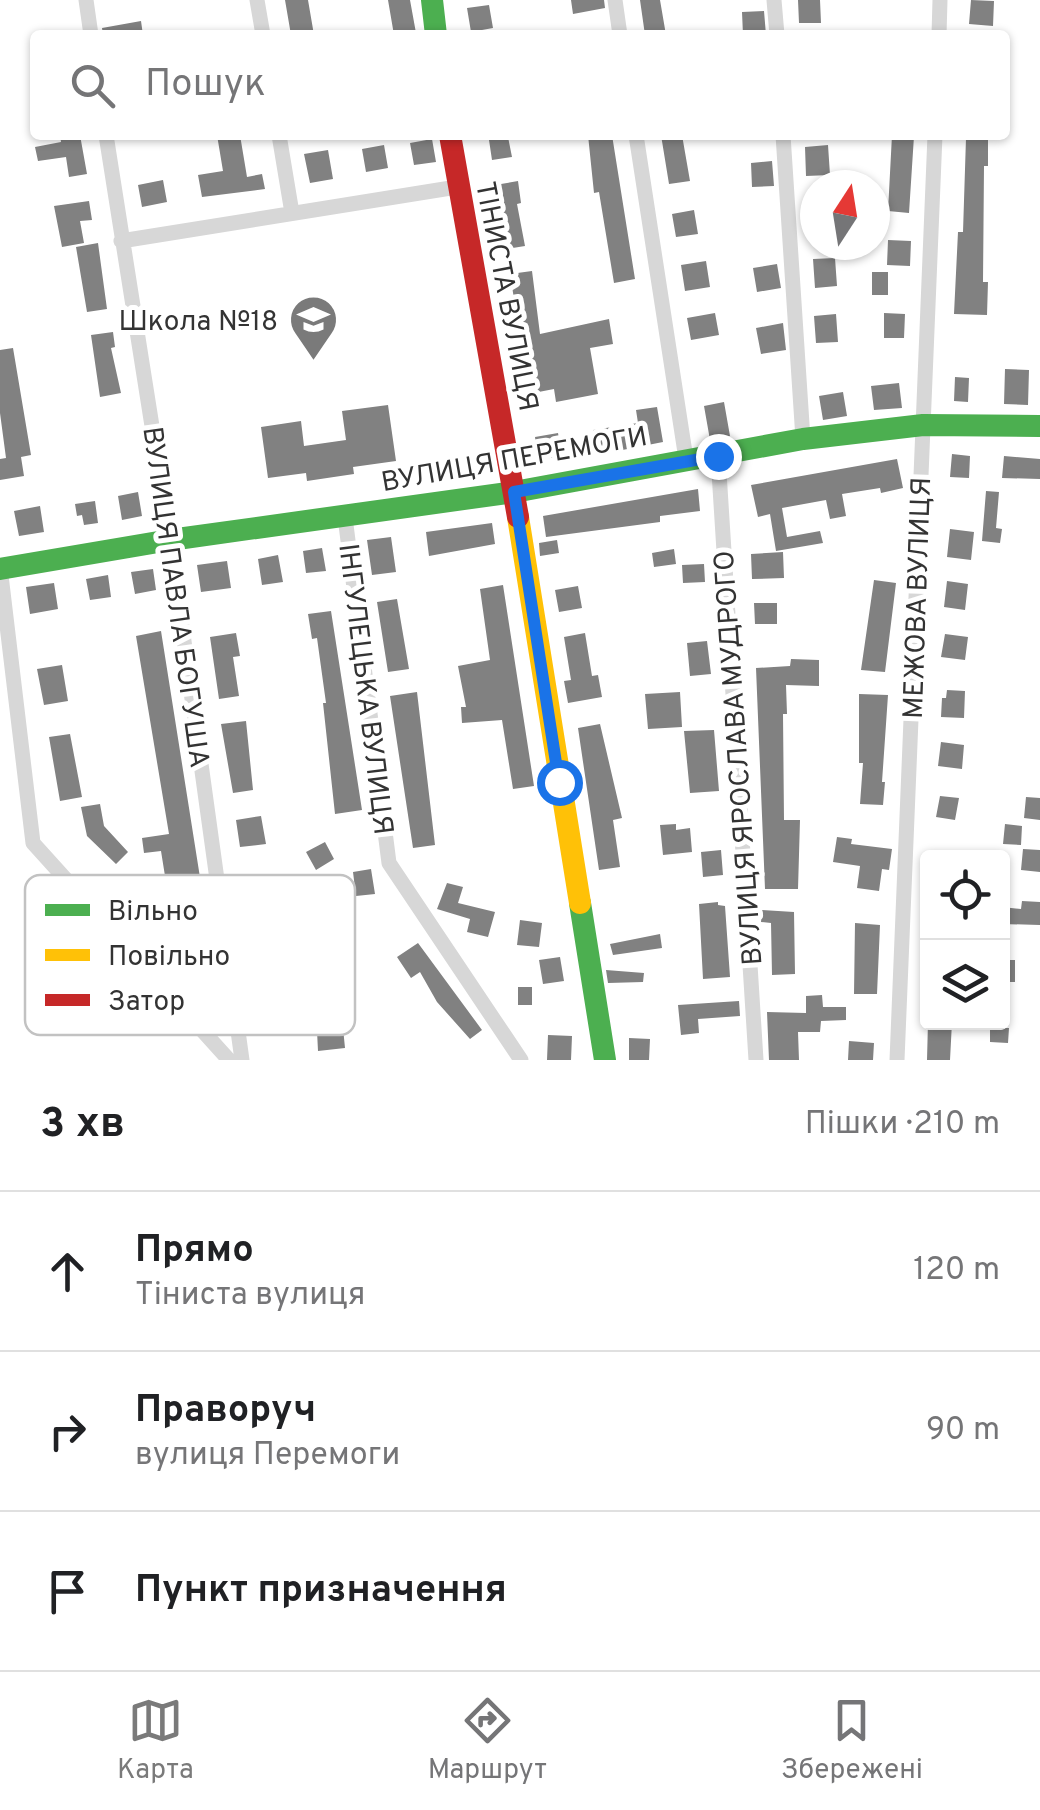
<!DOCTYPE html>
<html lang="uk">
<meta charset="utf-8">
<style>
:root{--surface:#fff;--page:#f2f2f2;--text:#202124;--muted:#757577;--line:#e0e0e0;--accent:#7a7a7a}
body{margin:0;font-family:Overpass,sans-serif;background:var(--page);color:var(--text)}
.controls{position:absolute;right:30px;bottom:30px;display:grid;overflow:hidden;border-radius:10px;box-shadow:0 2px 8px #0004}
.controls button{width:90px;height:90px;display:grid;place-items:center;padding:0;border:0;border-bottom:2px solid var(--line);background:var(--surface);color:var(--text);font:50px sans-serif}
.compass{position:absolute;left:800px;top:170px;width:90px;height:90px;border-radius:50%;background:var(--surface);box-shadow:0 2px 8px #0004;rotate:12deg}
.stop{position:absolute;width:30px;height:30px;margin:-22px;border:8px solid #1a73e8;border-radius:50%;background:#fff}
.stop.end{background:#1a73e8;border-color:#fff;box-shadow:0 2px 10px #0008}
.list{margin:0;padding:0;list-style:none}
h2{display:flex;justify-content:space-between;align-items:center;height:130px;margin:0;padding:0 40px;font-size:42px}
h2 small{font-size:32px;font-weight:400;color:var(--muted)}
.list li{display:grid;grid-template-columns:65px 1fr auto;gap:30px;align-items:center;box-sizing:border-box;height:160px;padding:0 40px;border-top:2px solid var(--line)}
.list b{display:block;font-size:38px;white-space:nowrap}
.list p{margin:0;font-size:32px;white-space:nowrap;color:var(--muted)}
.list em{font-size:32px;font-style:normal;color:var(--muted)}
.icon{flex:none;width:55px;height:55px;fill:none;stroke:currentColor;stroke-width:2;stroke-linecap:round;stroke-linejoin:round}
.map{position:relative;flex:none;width:1040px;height:1060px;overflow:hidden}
.search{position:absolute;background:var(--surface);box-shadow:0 2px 8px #0004;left:30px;right:30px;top:30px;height:110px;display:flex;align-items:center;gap:25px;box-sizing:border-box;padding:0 35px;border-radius:10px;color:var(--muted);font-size:38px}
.sheet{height:610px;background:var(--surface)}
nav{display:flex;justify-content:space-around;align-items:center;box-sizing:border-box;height:140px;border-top:2px solid var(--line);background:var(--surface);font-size:28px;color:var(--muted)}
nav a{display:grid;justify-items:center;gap:5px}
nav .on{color:var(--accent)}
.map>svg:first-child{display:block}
</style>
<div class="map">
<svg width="1040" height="1060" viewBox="0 0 1040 1060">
<rect width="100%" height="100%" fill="#fff"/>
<!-- building -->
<path fill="#818181" d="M285,0H308L314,35H291Z
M388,0H410L416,33L394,35Z
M571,0H604L605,8L573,14Z
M640,0H660L666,35H645Z
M798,0H820L821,23H799Z
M971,0L994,1L993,26L969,24Z
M489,5L493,28L471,32L467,8Z
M764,11L766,35H743L742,12Z
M141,21L143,35H103L102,28Z
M60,135H80L87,174L69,177L66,157L38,161L35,147L61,142Z
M217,135H240L247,177L262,174L265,189L202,197L198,175L223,171Z
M588,135H612L635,279L614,283L599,192L594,193Z
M661,135H682L690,181L669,184Z
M892,135L914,136L909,213L888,211Z
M508,137L512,157L492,160L489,140Z
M966,138L988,139V166H984L983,282H988L987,315L954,314L958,232H963Z
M432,139L436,162L414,165L410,143Z
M384,145L388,168L366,172L362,149Z
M828,145L830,175L806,176L805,147Z
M328,150L333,179L310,183L304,154Z
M772,161L774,186L752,187L751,163Z
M163,180L167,202L142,207L138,185Z
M518,181L521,203L517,204L525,246L506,249L495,185Z
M89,201L92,220L80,221L84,243L62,247L54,206Z
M694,210L698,234L676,237L672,214Z
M888,240L911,241L910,266L887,265Z
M98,243L107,309L87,312L76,247Z
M835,258L837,286L815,288L813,259Z
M706,261L710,287L685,291L681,265Z
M777,264L781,288L757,292L753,268Z
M532,271L540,334L609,319L613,344L590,348L598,394L556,402L554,389L518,396L512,363L524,361L510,274Z
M872,272H888V295H872Z
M715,313L719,335L691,340L687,318Z
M884,313L905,314L904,338H884Z
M836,314L838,342L816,343L814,316Z
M783,323L786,350L761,354L756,328Z
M113,332L115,347L111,348L121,393L100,397L91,335Z
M13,348L31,455L21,457L24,476L0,480V459L6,458L0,413V350Z
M1005,369L1029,370L1028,405L1004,404Z
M955,377L969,378L968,402L954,401Z
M899,383L902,408L874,410L871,386Z
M843,392L847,416L823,420L819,396Z
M724,402L730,436L710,440L704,406Z
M388,405L396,461L353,467L354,474L307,481L306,473L268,478L261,427L301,421L304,446L346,440L342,411Z
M657,407L663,442L597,455L593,430L638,423L636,410Z
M558,433L562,456L538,460L535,437Z
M952,454L970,456L969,478L950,477Z
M1004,456L1040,459V479L1002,478Z
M897,459L903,488L881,493L880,488L842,494L846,516L830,519L826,500L782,508L787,537L820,531L823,543L776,551L770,514L758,517L751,485Z
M698,489L700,511L660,516V522L546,537L543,516Z
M986,491L999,492L996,528L1002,529L1000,543L982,541Z
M138,492L142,516L122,520L118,496Z
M95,501L98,523L84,525L82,515L77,516L75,504Z
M40,506L44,532L19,536L14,511Z
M492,523L495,544L429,556L426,532Z
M950,529L974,532L971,560L947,557Z
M391,537L396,572L372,575L367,540Z
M557,540L559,553L540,556L539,543Z
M322,548L326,571L306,573L303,551Z
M674,549L676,564L654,567L652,553Z
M783,552L784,578L752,579L751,554Z
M278,555L283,582L262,585L258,559Z
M227,561L231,588L201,592L197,565Z
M704,564L705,582L683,583L682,565Z
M153,569L156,590L135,594L131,572Z
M108,575L111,597L90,600L86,579Z
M874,580L896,583L885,672L861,670Z
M947,581L968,584L965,610L944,607Z
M54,583L58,609L30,614L26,587Z
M503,585L534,786L513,789L502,720L462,723L461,707H466L458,666L490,660L480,589Z
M578,586L582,608L559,612L555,590Z
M397,599L409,669L388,672L377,602Z
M754,603H777V624H755Z
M331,611L362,810L335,814L323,703H326L317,638L312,639L308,614Z
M161,631L208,928L195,930L197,948L172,953L149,917L153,914L148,878L165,876L161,851L144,853L142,838L169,834L136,636Z
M236,633L240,656L233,657L239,696L219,699L210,637Z
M585,633L592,676L598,675L602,697L568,703L564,681L571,680L564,637Z
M945,634L968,637L965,660L941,657Z
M707,641L711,674L690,676L687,643Z
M791,659L819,660V686L786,685L787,714H783L784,820H800L798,889H765L756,668L790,666Z
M62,665L68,701L44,705L37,669Z
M947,690L965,691L964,718L941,717L942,698H946Z
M417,692L435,845L413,848L390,696Z
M680,692L682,727L648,729L645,694Z
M859,694L888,695L882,782H885L883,805L860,804L863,763H859Z
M246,721L253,790L233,793L221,724Z
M600,724L622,818L613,820L620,867L599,870L578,728Z
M714,730L719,791L690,793L684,731Z
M70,734L82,797L60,801L49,737Z
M941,742L964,745L962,769L938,766Z
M940,796L959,798L955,820L936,817Z
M1026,797L1040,798V820L1024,818Z
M100,804L104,826L128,852L116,864L87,836L81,807Z
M261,816L266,844L240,847L236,820Z
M676,824V830L690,828L692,852L663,855L660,825Z
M1005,824L1022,826L1021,845L1003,844Z
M837,837L852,839L851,844L892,849L889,870L882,869L879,891L857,888L860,866L833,862Z
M325,842L334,859L316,870L306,852Z
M1023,849L1040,850V872L1021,870Z
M721,850L723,875L703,877L701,852Z
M371,869L375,894L356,896L353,872Z
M447,883L463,887L458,903L495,912L488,937L467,932L470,919L437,909Z
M1022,901L1040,902V925L1002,924V907L1021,909Z
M718,902V905L725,906L730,977L703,979L699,904Z
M762,910L794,912L795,974L772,975L771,923L761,922Z
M520,920L542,923L539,947L517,945Z
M855,923L880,925L877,994H854Z
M660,934L662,948L613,955L610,944Z
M418,943L482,1030L470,1039L437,1002L420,972L411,978L397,957Z
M560,957L564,981L543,984L539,960Z
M1002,960H1015V982H1002Z
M606,970L644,973L643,982L608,983Z
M518,987H532V1005H518Z
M822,995L823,1007H846V1020L821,1021L820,1032H798L799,1060H769L767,1012L806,1013V996Z
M739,1001L740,1016L698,1019L699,1033L681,1035L678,1005Z
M928,1022H952L950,1060H927Z
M343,1028L345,1048L318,1051L317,1031Z
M990,1028H1009L1008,1043L990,1042Z
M548,1035L572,1036L571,1060H547Z
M629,1038L650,1039L649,1060H629Z
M849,1041L874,1043L873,1060H848Z"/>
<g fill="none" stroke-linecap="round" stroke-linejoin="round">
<!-- street -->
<path stroke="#d7d7d7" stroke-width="15" d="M86,0L91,35
M257,0L263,35
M615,0L620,35
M774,0L777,35
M939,35L940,0
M106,135L170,540L242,1060
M279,135L292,213
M636,135L686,459
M783,135L803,439
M121,241L457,187
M718,456L756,1060
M345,517L389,863L521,1060
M0,567L33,843L229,1060
M897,1060L935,135"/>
<!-- fast -->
<path stroke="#4caf50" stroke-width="22" d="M432,0L436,35
M0,569L170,540L514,492L803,439L923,425L1040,426
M580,903L605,1060"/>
<!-- slow -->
<path stroke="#ffc107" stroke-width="22" d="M518,517L580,903"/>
<!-- jam -->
<path stroke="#c62828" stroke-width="22" d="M450,135L518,517"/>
</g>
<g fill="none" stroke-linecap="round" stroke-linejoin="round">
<!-- route -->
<path stroke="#1a73e8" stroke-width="12" d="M559,782L514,492L718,456"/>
</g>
<!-- icons -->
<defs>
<symbol id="school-pin" viewBox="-11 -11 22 30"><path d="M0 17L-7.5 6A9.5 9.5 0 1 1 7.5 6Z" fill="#7a7a7a" stroke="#fff"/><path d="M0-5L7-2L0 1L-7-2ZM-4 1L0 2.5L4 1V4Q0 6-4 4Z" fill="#fff"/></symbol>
</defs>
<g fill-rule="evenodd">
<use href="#school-pin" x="286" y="292" width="55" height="75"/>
</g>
<g text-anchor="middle" stroke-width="10" stroke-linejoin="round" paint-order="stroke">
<!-- street labels -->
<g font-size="28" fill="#333" stroke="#fff">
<text transform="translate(508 296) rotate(79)" y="10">ТІНИСТА ВУЛИЦЯ</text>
<text transform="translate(514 458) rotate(-10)" y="10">ВУЛИЦЯ ПЕРЕМОГИ</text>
<text transform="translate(177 597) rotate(82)" y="10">ВУЛИЦЯ ПАВЛА БОГУША</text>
<text transform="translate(916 598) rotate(-88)" y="10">МЕЖОВА ВУЛИЦЯ</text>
<text transform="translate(367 689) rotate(83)" y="10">ІНГУЛЕЦЬКА ВУЛИЦЯ</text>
<text transform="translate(737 758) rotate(-94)" y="10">ВУЛИЦЯ ЯРОСЛАВА МУДРОГО</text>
</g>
<!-- poi labels -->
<g font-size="28" fill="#333" stroke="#fff" text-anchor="end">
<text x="278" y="330">Школа №18</text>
</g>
</g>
<!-- legend -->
<rect x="25" y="875" width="330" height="160" rx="15" fill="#fff" stroke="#c2c2c2" stroke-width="2.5"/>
<rect x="45" y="904" width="45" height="12" fill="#4caf50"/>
<rect x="45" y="949" width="45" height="12" fill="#ffc107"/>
<rect x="45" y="994" width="45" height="12" fill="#c62828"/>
<g font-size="28" fill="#333">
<text x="108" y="920">Вільно</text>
<text x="108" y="965">Повільно</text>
<text x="108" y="1010">Затор</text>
</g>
</svg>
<div class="controls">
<button><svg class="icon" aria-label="locate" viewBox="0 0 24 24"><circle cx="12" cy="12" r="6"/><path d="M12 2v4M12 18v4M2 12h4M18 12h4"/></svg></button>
<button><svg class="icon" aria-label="layers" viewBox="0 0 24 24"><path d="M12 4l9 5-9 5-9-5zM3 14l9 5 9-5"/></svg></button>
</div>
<svg class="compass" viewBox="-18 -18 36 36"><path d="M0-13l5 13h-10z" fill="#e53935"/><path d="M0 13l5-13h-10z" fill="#757577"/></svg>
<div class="stop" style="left:559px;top:782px"></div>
<div class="stop end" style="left:718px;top:456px"></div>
<div class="search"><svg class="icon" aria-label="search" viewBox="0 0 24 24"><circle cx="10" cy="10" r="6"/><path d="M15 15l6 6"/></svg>Пошук</div>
</div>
<section class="sheet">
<h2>3 хв<small>Пішки · 210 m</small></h2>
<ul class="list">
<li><svg class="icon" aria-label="ahead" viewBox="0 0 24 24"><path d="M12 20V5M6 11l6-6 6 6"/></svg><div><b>Прямо</b><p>Тіниста вулиця</p></div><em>120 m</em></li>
<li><svg class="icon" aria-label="right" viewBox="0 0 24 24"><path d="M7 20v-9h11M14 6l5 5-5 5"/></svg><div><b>Праворуч</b><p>вулиця Перемоги</p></div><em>90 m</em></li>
<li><svg class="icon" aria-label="arrive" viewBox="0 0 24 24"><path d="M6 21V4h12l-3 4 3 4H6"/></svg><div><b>Пункт призначення</b></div></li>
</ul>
</section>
<nav>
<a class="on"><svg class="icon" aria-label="map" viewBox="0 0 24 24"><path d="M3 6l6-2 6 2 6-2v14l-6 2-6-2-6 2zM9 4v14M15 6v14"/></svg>Карта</a>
<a><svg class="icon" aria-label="directions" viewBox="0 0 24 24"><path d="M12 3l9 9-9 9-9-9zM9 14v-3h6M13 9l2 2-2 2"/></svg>Маршрут</a>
<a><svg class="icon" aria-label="saved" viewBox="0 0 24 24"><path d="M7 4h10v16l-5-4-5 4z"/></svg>Збережені</a>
</nav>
